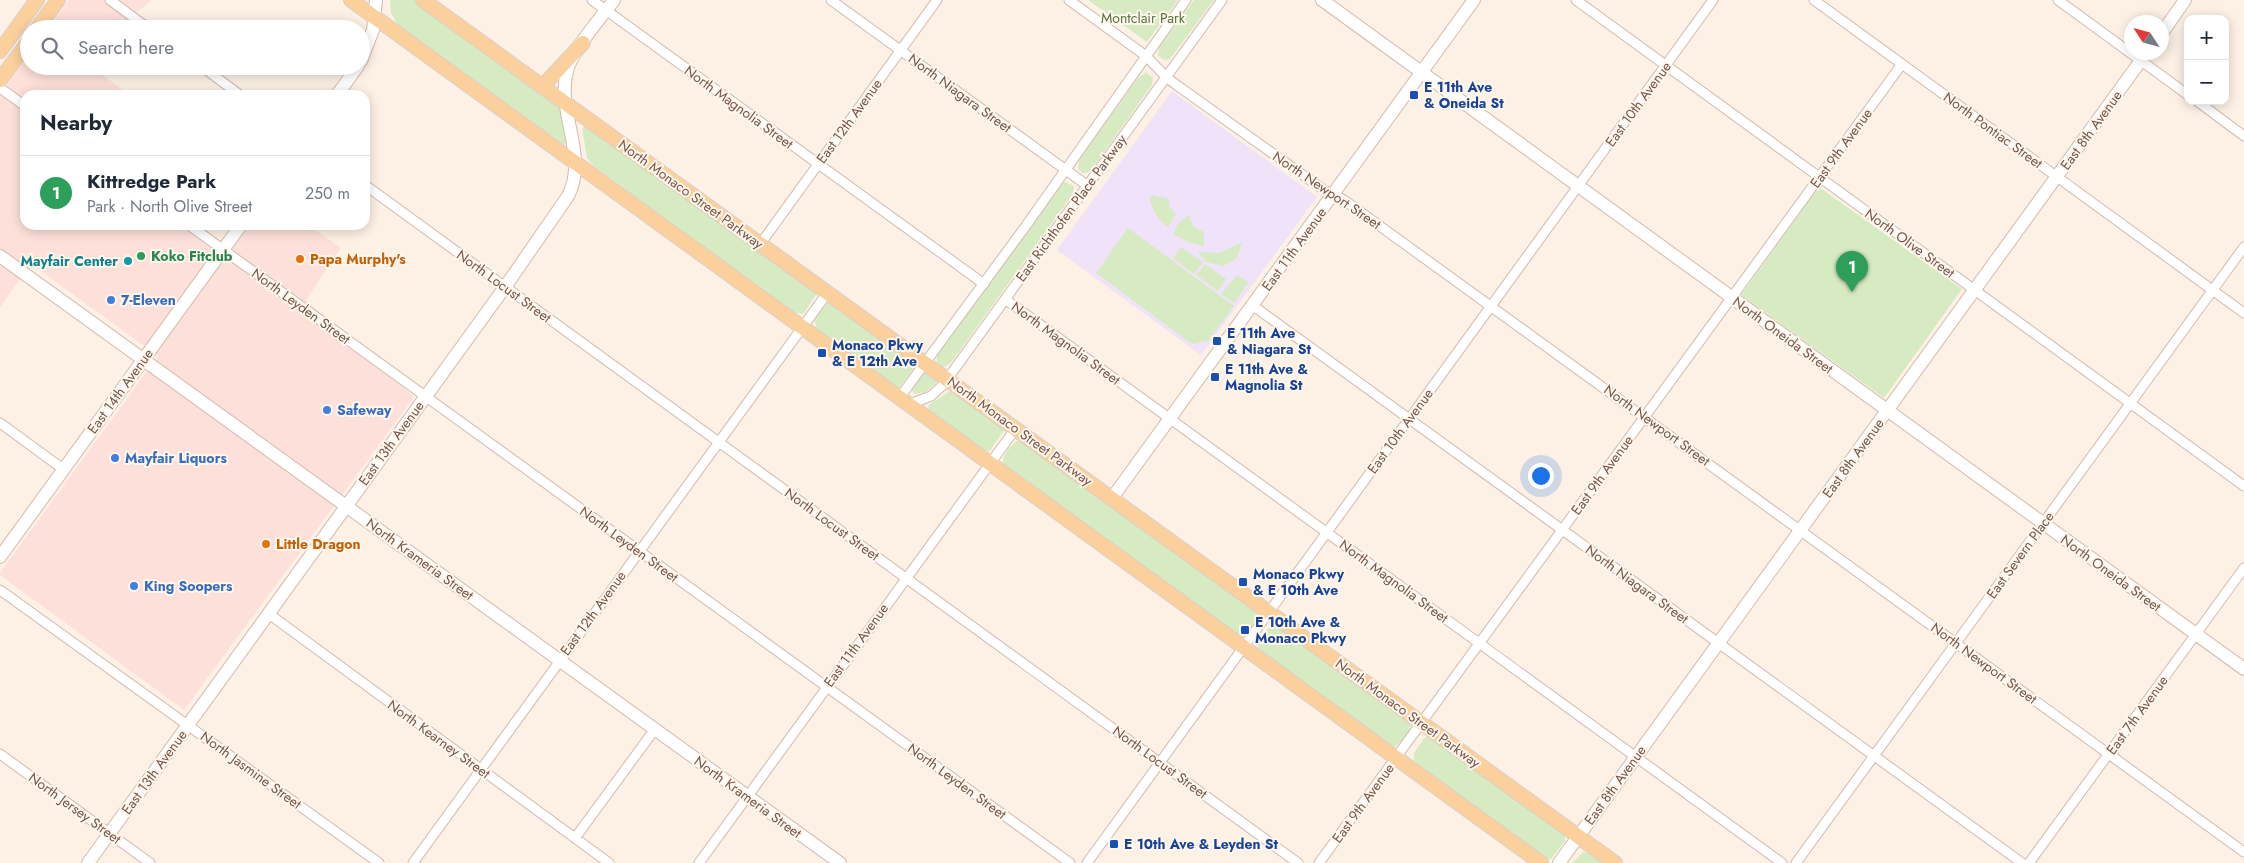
<!DOCTYPE html>
<meta charset="utf-8">
<style>
:root{--surface:#fff;--page:#f2f2f3;--text:#1f2937;--muted:#747a83;--line:#e0e1e3;--accent:#e85f49}
body{margin:0;font-family:Jost,sans-serif;background:var(--page);color:var(--text)}
.controls{position:absolute;right:15px;top:15px;display:grid;overflow:hidden;border-radius:10px;box-shadow:0 2px 12px #0003}
.controls button{width:45px;height:45px;display:grid;place-items:center;padding:0;border:0;border-bottom:1px solid var(--line);background:var(--surface);color:var(--text);font:25px sans-serif}
.compass{position:absolute;left:2124px;top:15px;width:45px;height:45px;border-radius:50%;background:var(--surface);box-shadow:0 2px 12px #0003;rotate:306deg}
.you{position:absolute;left:1540px;top:475px;width:18px;height:18px;margin:-12px;border:4px solid #fff;border-radius:50%;background:#1a73e8;box-shadow:0 0 0 8px #1a73e833}
.badge{display:grid;place-items:center;width:32px;height:32px;border-radius:50%;background:var(--accent);color:#fff;font-size:16px;font-weight:700}
.pin{position:absolute;translate:-50% -41px;filter:drop-shadow(0 1px 2px #0008)}
.pin::after{content:'';position:absolute;top:26px;width:18px;height:15px;background:inherit;clip-path:polygon(0 0,100% 0,50% 100%)}
.list{margin:0;padding:0;list-style:none}
h2{display:flex;justify-content:space-between;align-items:center;height:65px;margin:0;padding:0 20px;font-size:21px}
h2 small{font-size:16px;font-weight:400;color:var(--muted)}
.list li{display:grid;grid-template-columns:32px 1fr auto;gap:15px;align-items:center;box-sizing:border-box;height:75px;padding:0 20px;border-top:1px solid var(--line)}
.list b{display:block;font-size:19px;white-space:nowrap}
.list p{margin:0;font-size:16px;white-space:nowrap;color:var(--muted)}
.list em{font-size:16px;font-style:normal;color:var(--muted)}
.icon{flex:none;width:28px;height:28px;fill:none;stroke:currentColor;stroke-width:2;stroke-linecap:round;stroke-linejoin:round}
.map{position:relative;flex:none;width:2244px;height:863px;overflow:hidden}
.search{position:absolute;background:var(--surface);box-shadow:0 2px 12px #0003;left:20px;top:20px;width:350px;height:55px;display:flex;align-items:center;gap:12px;box-sizing:border-box;padding:0 18px;border-radius:28px;color:var(--muted);font-size:19px}
.panel{position:absolute;background:var(--surface);box-shadow:0 2px 12px #0003;left:20px;top:90px;width:350px;height:140px;border-radius:15px}
.map>svg:first-child{display:block}
</style>
<div class="map">
<svg width="2244" height="863" viewBox="0 0 2244 863">
<rect width="100%" height="100%" fill="#fdf1e5"/>
<!-- commercial -->
<path fill="#fde0d9" d="M69,0H152L123,23L118,29H48Z
M29,55V66H90L130,95H25V225H199L232,249L250,225H309L341,248L306,300L414,397L184,710L0,575V573L158,356L31,264L0,307V95Z"/>
<!-- education -->
<path fill="#efe2f9" d="M1172,91L1317,197L1201,355L1057,250Z"/>
<!-- green -->
<path fill="#d7ebc3" d="M390,0H416L558,102L561,106L567,143L563,144L397,24L391,13Z
M1088,0H1178L1147,42Z
M1194,0H1214L1173,55L1168,60L1162,59L1158,55L1159,48Z
M1146,72L1153,78L1152,85L1092,169L1087,173H1082L1078,169L1079,160L1138,78Z
M588,124L817,293L805,312L802,314L793,312L594,166L587,158L582,128Z
M1065,182L1074,186L1073,194L951,363L945,367C938,366 936,361 937,355L1060,185Z
M1819,187L1962,289L1884,398L1741,295Z
M1151,195L1169,199V206L1176,214L1168,227C1159,221 1148,205 1151,195Z
M1188,215L1194,227L1204,232V246L1190,243L1173,234L1177,225Z
M1128,228L1234,306L1208,341L1192,344L1096,273Z
M1242,242L1237,258L1223,266L1206,262L1198,252L1220,253Z
M1181,247L1203,262L1194,274L1173,258Z
M1205,264L1226,279L1218,291L1196,275Z
M1237,275L1249,282L1234,303L1221,294Z
M828,302H832L913,362L914,368L899,388L829,338L817,328L814,320Z
M925,372L937,379V382L926,392L914,394L911,389Z
M952,390L1005,429L990,451H983L930,412L928,406L930,404Z
M1021,439L1258,613C1257,621 1249,632 1241,636L1237,635L1006,467L1003,463C1003,453 1012,443 1021,439Z
M1277,624L1411,722C1411,732 1401,746 1391,747L1258,652C1256,641 1267,626 1277,624Z
M1428,736L1565,835V841L1551,859L1546,860L1414,761V753L1424,738Z
M1583,852L1591,854L1603,863H1572Z"/>
<g fill="none" stroke-linecap="round" stroke-linejoin="round">
<defs>
<path id="street" d="M110,0L149,29
M592,0L984,284
M831,0L1088,186
M1069,0L1146,56L1166,77L1178,86L1324,190L1344,200L2244,852
M1576,0L2244,486
M1814,0L2244,313
M2058,0L2188,95
M201,66L240,95
M0,88L25,106
M2197,101L2244,136
M365,185L1298,863
M189,225L1070,863
M761,243L937,0
M1005,299L1782,863
M1252,305L2022,863
M900,397L1025,227L1186,0
M910,404L931,396L943,385L1222,0
M0,423L63,469
M0,590L379,863
M269,614L609,863
M0,754L150,863
M575,838L655,729
M413,863L828,292
M699,863L1016,428
M1087,863L1713,0
M1319,863L1902,64
M1796,863L2244,247
M2029,863L2244,568"/>
<path id="secondary" d="M1322,0L2244,669
M2162,33L2185,0
M361,61L373,30L376,0
M337,95L358,66
M0,256L840,863
M1112,498L1474,0
M0,557L241,225
M88,863L505,287L568,196C589,156 556,112 567,71C572,50 601,18 614,0
M1559,863L2147,52"/>
<path id="primary" d="M351,0L1541,863
M423,0L1615,863
M37,29L58,0
M0,51L37,0
M0,80L29,41
M542,87L583,43"/>
</defs>
<!-- street casing -->
<use href="#street" stroke="#d0baae" stroke-width="11"/>
<!-- secondary casing -->
<use href="#secondary" stroke="#d4baab" stroke-width="14"/>
<!-- primary casing -->
<use href="#primary" stroke="#d9d0cc" stroke-width="16"/>
<!-- street -->
<use href="#street" stroke="#fff" stroke-width="9"/>
<!-- secondary -->
<use href="#secondary" stroke="#fff" stroke-width="12"/>
<!-- primary -->
<use href="#primary" stroke="#fcd09d" stroke-width="14"/>
</g>
<!-- markers -->
<g fill="#1a4fb4" stroke="#fff6ec" stroke-width="2">
<rect x="1409" y="90" width="10" height="10" rx="2.5"/>
<rect x="1212" y="336" width="10" height="10" rx="2.5"/>
<rect x="817" y="348" width="10" height="10" rx="2.5"/>
<rect x="1210" y="372" width="10" height="10" rx="2.5"/>
<rect x="1238" y="577" width="10" height="10" rx="2.5"/>
<rect x="1240" y="625" width="10" height="10" rx="2.5"/>
<rect x="1109" y="839" width="10" height="10" rx="2.5"/>
</g>
<circle fill="#2e9e5b" stroke="#fff6ec" stroke-width="2" cx="141" cy="256" r="5"/>
<g fill="#e8710a" stroke="#fff6ec" stroke-width="2">
<circle cx="300" cy="259" r="5"/>
<circle cx="266" cy="544" r="5"/>
</g>
<circle fill="#0f9aa8" stroke="#fff6ec" stroke-width="2" cx="128" cy="261" r="5"/>
<g fill="#3f7fe0" stroke="#fff6ec" stroke-width="2">
<circle cx="111" cy="300" r="5"/>
<circle cx="327" cy="410" r="5"/>
<circle cx="115" cy="458" r="5"/>
<circle cx="134" cy="586" r="5"/>
</g>
<g text-anchor="middle" stroke-width="4" stroke-linejoin="round" paint-order="stroke">
<!-- park labels -->
<g font-size="14" fill="#54763f" stroke="#fff6ec">
<text x="1143" y="23">Montclair Park</text>
</g>
<!-- transit labels -->
<g font-size="14" font-weight="bold" fill="#164399" stroke="#fff6ec" text-anchor="start">
<text x="1424" y="92">E 11th Ave<tspan x="1424" dy="16">&amp; Oneida St</tspan></text>
<text x="1227" y="338">E 11th Ave<tspan x="1227" dy="16">&amp; Niagara St</tspan></text>
<text x="832" y="350">Monaco Pkwy<tspan x="832" dy="16">&amp; E 12th Ave</tspan></text>
<text x="1225" y="374">E 11th Ave &amp;<tspan x="1225" dy="16">Magnolia St</tspan></text>
<text x="1253" y="579">Monaco Pkwy<tspan x="1253" dy="16">&amp; E 10th Ave</tspan></text>
<text x="1255" y="627">E 10th Ave &amp;<tspan x="1255" dy="16">Monaco Pkwy</tspan></text>
<text x="1124" y="849">E 10th Ave &amp; Leyden St</text>
</g>
<!-- street labels -->
<g font-size="14" fill="#76564a" stroke="#fff6ec">
<text transform="translate(960 93) rotate(36)" y="5">North Niagara Street</text>
<text transform="translate(1638 104) rotate(-54)" y="5">East 10th Avenue</text>
<text transform="translate(739 107) rotate(36)" y="5">North Magnolia Street</text>
<text transform="translate(849 121) rotate(-54)" y="5">East 12th Avenue</text>
<text transform="translate(1993 130) rotate(36)" y="5">North Pontiac Street</text>
<text transform="translate(2091 130) rotate(-54)" y="5">East 8th Avenue</text>
<text transform="translate(1841 148) rotate(-54)" y="5">East 9th Avenue</text>
<text transform="translate(1327 190) rotate(34)" y="5">North Newport Street</text>
<text transform="translate(691 194) rotate(36)" y="5">North Monaco Street Parkway</text>
<text transform="translate(1071 208) rotate(-54)" y="5">East Richthofen Place Parkway</text>
<text transform="translate(1910 243) rotate(36)" y="5">North Olive Street</text>
<text transform="translate(1294 249) rotate(-54)" y="5">East 11th Avenue</text>
<text transform="translate(504 286) rotate(36)" y="5">North Locust Street</text>
<text transform="translate(301 306) rotate(36)" y="5">North Leyden Street</text>
<text transform="translate(1783 335) rotate(36)" y="5">North Oneida Street</text>
<text transform="translate(1066 343) rotate(36)" y="5">North Magnolia Street</text>
<text transform="translate(120 391) rotate(-54)" y="5">East 14th Avenue</text>
<text transform="translate(1657 425) rotate(36)" y="5">North Newport Street</text>
<text transform="translate(1020 431) rotate(36)" y="5">North Monaco Street Parkway</text>
<text transform="translate(1400 431) rotate(-54)" y="5">East 10th Avenue</text>
<text transform="translate(391 443) rotate(-54)" y="5">East 13th Avenue</text>
<text transform="translate(1853 458) rotate(-54)" y="5">East 8th Avenue</text>
<text transform="translate(1602 475) rotate(-54)" y="5">East 9th Avenue</text>
<text transform="translate(832 524) rotate(36)" y="5">North Locust Street</text>
<text transform="translate(629 544) rotate(36)" y="5">North Leyden Street</text>
<text transform="translate(2020 555) rotate(-54)" y="5">East Severn Place</text>
<text transform="translate(420 559) rotate(36)" y="5">North Krameria Street</text>
<text transform="translate(2111 573) rotate(36)" y="5">North Oneida Street</text>
<text transform="translate(1394 581) rotate(36)" y="5">North Magnolia Street</text>
<text transform="translate(1637 584) rotate(36)" y="5">North Niagara Street</text>
<text transform="translate(593 613) rotate(-54)" y="5">East 12th Avenue</text>
<text transform="translate(856 645) rotate(-54)" y="5">East 11th Avenue</text>
<text transform="translate(1984 663) rotate(36)" y="5">North Newport Street</text>
<text transform="translate(1408 713) rotate(36)" y="5">North Monaco Street Parkway</text>
<text transform="translate(2137 715) rotate(-54)" y="5">East 7th Avenue</text>
<text transform="translate(439 739) rotate(36)" y="5">North Kearney Street</text>
<text transform="translate(1160 762) rotate(36)" y="5">North Locust Street</text>
<text transform="translate(251 770) rotate(36)" y="5">North Jasmine Street</text>
<text transform="translate(154 772) rotate(-54)" y="5">East 13th Avenue</text>
<text transform="translate(957 781) rotate(36)" y="5">North Leyden Street</text>
<text transform="translate(1615 785) rotate(-54)" y="5">East 8th Avenue</text>
<text transform="translate(748 797) rotate(36)" y="5">North Krameria Street</text>
<text transform="translate(1363 803) rotate(-54)" y="5">East 9th Avenue</text>
<text transform="translate(75 808) rotate(36)" y="5">North Jersey Street</text>
</g>
<!-- leisure labels -->
<g font-size="14" font-weight="bold" fill="#27864d" stroke="#fff6ec" text-anchor="start">
<text x="151" y="261">Koko Fitclub</text>
</g>
<!-- food labels -->
<g font-size="14" font-weight="bold" fill="#c56008" stroke="#fff6ec" text-anchor="start">
<text x="310" y="264">Papa Murphy's</text>
<text x="276" y="549">Little Dragon</text>
</g>
<!-- culture labels -->
<g font-size="14" font-weight="bold" fill="#0d838f" stroke="#fff6ec" text-anchor="end">
<text x="118" y="266">Mayfair Center</text>
</g>
<!-- shop labels -->
<g font-size="14" font-weight="bold" fill="#366cbe" stroke="#fff6ec" text-anchor="start">
<text x="121" y="305">7-Eleven</text>
<text x="337" y="415">Safeway</text>
<text x="125" y="463">Mayfair Liquors</text>
<text x="144" y="591">King Soopers</text>
</g>
</g>
</svg>
<div class="controls">
<button>+</button>
<button>−</button>
</div>
<svg class="compass" viewBox="-18 -18 36 36"><path d="M0-13l5 13h-10z" fill="#e53935"/><path d="M0 13l5-13h-10z" fill="#747a83"/></svg>
<div class="you"></div>
<div class="pin badge" style="left:1852px;top:292px;background:#2e9e5b">1</div>
<div class="search"><svg class="icon" aria-label="search" viewBox="0 0 24 24"><circle cx="10" cy="10" r="6"/><path d="M15 15l6 6"/></svg>Search here</div>
<section class="panel">
<h2>Nearby<small></small></h2>
<ul class="list">
<li><span class="badge" style="background:#2e9e5b">1</span><div><b>Kittredge Park</b><p>Park · North Olive Street</p></div><em>250 m</em></li>
</ul>
</section>
</div>
